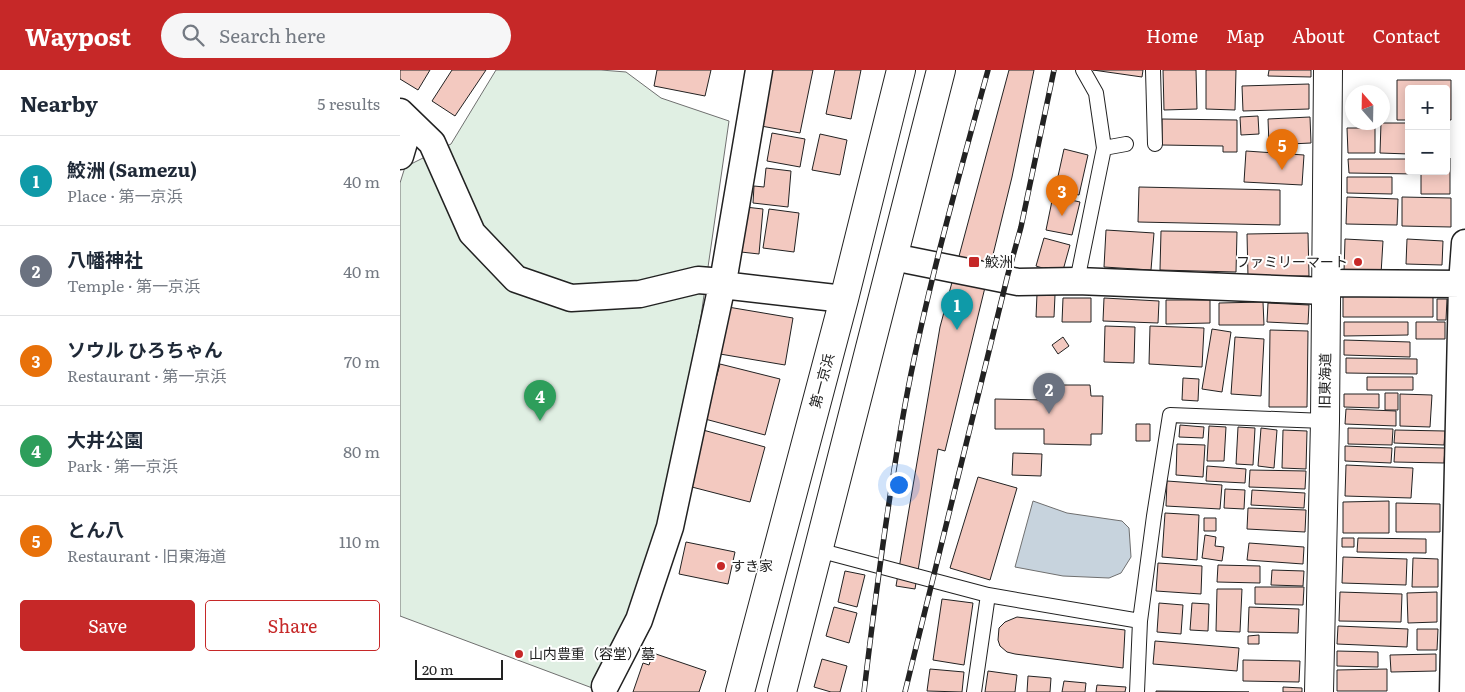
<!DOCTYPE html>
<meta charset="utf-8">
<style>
:root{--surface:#fff;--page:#f6f6f7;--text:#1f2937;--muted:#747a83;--line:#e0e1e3;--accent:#c62828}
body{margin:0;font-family:Literata,"Noto Sans JP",serif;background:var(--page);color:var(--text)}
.controls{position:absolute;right:15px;top:15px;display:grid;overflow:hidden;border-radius:5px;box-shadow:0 2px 12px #0003}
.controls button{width:45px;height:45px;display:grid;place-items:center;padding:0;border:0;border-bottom:1px solid var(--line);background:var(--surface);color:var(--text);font:25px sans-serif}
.compass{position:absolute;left:945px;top:15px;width:45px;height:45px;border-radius:50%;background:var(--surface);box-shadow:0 2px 12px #0003;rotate:340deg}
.scale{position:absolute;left:15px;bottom:12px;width:88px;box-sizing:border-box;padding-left:5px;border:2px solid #222;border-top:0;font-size:14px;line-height:18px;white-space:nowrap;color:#222;-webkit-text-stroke:4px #fff;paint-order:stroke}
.you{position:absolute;left:498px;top:414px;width:18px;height:18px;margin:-12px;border:4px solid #fff;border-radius:50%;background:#1a73e8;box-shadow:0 0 0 8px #1a73e833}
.badge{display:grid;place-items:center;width:32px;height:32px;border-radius:50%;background:var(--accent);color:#fff;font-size:16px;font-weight:700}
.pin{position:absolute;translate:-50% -41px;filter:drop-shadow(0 1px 2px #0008)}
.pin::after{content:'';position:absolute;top:26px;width:18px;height:15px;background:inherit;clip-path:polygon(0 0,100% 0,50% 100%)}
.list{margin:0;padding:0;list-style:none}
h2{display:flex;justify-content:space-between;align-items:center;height:65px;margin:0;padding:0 20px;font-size:21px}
h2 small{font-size:16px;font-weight:400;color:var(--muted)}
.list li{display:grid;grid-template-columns:32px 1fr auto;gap:15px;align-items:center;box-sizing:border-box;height:90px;padding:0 20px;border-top:1px solid var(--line)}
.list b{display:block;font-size:19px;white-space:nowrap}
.list p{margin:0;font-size:16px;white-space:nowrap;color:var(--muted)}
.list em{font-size:16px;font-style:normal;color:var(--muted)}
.actions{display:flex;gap:10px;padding:15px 20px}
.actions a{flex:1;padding:11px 0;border:1px solid var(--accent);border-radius:5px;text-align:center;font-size:18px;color:var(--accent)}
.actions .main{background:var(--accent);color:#fff}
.icon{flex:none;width:28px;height:28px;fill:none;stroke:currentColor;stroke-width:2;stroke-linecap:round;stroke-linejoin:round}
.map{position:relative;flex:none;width:1065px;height:622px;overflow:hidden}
header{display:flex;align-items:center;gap:30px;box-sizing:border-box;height:70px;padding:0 25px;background:var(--accent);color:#fff}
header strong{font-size:24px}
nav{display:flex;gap:28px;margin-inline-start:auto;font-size:18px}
.search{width:350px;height:45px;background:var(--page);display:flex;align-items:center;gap:12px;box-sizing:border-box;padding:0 18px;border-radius:28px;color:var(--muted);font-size:19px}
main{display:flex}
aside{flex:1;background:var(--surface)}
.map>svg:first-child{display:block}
</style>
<header>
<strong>Waypost</strong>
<div class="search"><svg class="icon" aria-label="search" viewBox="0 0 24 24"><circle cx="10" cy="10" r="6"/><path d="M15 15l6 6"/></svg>Search here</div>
<nav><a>Home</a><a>Map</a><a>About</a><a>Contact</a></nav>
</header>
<main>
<aside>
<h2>Nearby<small>5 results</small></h2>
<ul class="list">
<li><span class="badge" style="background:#0f9aa8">1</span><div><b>鮫洲 (Samezu)</b><p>Place · 第一京浜</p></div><em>40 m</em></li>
<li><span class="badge" style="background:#6b7280">2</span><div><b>八幡神社</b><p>Temple · 第一京浜</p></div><em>40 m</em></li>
<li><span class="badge" style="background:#e8710a">3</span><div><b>ソウル ひろちゃん</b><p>Restaurant · 第一京浜</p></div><em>70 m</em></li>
<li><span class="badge" style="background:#2e9e5b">4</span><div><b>大井公園</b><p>Park · 第一京浜</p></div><em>80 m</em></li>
<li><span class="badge" style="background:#e8710a">5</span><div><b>とん八</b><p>Restaurant · 旧東海道</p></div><em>110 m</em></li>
</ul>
<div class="actions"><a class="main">Save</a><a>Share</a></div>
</aside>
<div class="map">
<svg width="1065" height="622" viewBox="0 0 1065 622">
<rect width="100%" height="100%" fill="#fff"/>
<!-- green -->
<path fill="#e0efe3" stroke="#6f6f6f" d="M96,0H201L226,2L261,28L329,51L301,246L261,456L230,548L195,619L0,546V113L5,97L51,74Z"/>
<!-- water -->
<path fill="#c7d3dd" stroke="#6f6f6f" d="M633,431L667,443L722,451L729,458L731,487L721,503L709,508L663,506L615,497Z"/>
<!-- building -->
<path fill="#f3c9c0" stroke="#222" d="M0,0H30L18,20L0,9Z
M52,0H86L55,46L32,31Z
M257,0H311L305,26L254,16Z
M372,0H413L400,63L361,56Z
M435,0H461L451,49L426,44Z
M609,0H634L612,107L545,381L538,379L515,519L496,516L540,257Z
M693,0H743L742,7Z
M763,0H796L797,39L764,40Z
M806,0H836L835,40L806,39Z
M869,0H911V7L868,6Z
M997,10H1051V50H1046V19H1009V50H997Z
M909,14V39L843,41L842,16Z
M858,46L859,64L841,65L840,47Z
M910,47L911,73L869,75L868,49Z
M762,49L837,50V82H823V76L762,75Z
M981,53H1009V84L980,83Z
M947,58H975V83H948Z
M372,63L405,69L400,97L367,91Z
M420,64L447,70L440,105L412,100Z
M664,79L688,85L679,125L655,120Z
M846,81L904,85L902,115L844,112Z
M1046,88H1050V124H1021V101H1046Z
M948,89H1009V101H1015V104L949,103Z
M366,98L391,101L388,137L353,133L354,116L364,117Z
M947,107H992V124L947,123Z
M739,117L880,120V155L738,152Z
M653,126L680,132L672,165L646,160Z
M947,127L998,129L997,155L946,154Z
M1002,127L1051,128V157L1002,156Z
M345,137L363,139L359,184L341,182Z
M369,139L399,143L394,182L363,178Z
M706,160L754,163L751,200L704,197Z
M761,161L837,162L836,202L760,200Z
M908,163L909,206L848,207L847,164Z
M644,168L670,175L662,204L636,196Z
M945,169L983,171L981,204L944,202Z
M1007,169L1043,171L1042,195L1006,194Z
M943,222H1033V247H943Z
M637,224L655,225L654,247H636Z
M663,228H691V252H662Z
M704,228L759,231L758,253L703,251Z
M1037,229H1047L1046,250H1037Z
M766,230H810V253L766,254Z
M863,232L864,255H819V233Z
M868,233L909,235L908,254L867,252Z
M328,237L393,248L385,295L320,284Z
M944,252H1008V265L944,266Z
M1016,252H1045V269H1016Z
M705,256L735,257L734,293L704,292Z
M750,256L804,258L802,297L749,294Z
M812,259L831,262L822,322L802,319Z
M870,260L908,261L907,337H869Z
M663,267L669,276L658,284L652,275Z
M835,267L864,269L861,326L831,324Z
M944,270L1010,272V287L944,285Z
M946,288L1017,289V304L946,303Z
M320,294L380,309L365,365L305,349Z
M967,307H1013V320H967Z
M783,308L799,309L798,331L782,330Z
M646,315H690L691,326H703L702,364H691V375L644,374V359H595V329L646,330Z
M985,323H998V340H985Z
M944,324H979V338L944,337Z
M1000,324L1032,325L1030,357L1000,356Z
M946,339L996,341V356L945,354Z
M736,354H750V371H736Z
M780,355L804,357L803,368L779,367Z
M809,356L826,357L824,391H807Z
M838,357L855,358L853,395L836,394Z
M861,358L877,360L874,398L858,396Z
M948,358L993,359L992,375L948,374Z
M303,360L365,377L350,432L288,416Z
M883,360L907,361L906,399L882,398Z
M995,360L1045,361L1044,375L994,373Z
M777,374L805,375L803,407L776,405Z
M945,376L992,378L991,393L945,391Z
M995,377L1045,378L1044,393L994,392Z
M613,383L642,384L641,406L612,405Z
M946,395L1013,398L1011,428L945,426Z
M807,396L846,399L845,413L806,411Z
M850,400L906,401L905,419L849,417Z
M578,407L617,418L590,510L550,498Z
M767,411L822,415L820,439L766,436Z
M825,419L845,420L844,439L824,438Z
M852,420L905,423L904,438L851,435Z
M989,431V463H943V432Z
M996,433L1040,434V462H996Z
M848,438L906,440L905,462L847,459Z
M765,443L799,445L797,490L762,487Z
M804,448H816V461H804Z
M805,465L816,467L815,476L824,477L822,491L802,488Z
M942,468H954V477H942Z
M958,468L1026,469V483L957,482Z
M286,472L335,482L328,514L279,504Z
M849,473L904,477L903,494L847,490Z
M943,487L1007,489L1006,515L942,513Z
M1013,488L1038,489V517H1012Z
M758,493L802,496L801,524L756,521Z
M818,495L860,496V513L817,512Z
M872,500L904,501L903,516L871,515Z
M445,501L465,505L457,537L438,532Z
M855,517H904L903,535L855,534Z
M817,519H842L840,562L816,561Z
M940,522L1002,524L1001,552L939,551Z
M1037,522V552L1008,553L1007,523Z
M542,529L573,533L564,595L533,590Z
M759,533L783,535L781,564L757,562Z
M792,533L809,534L808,561L790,560Z
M434,537L457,543L449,573L426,566Z
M849,537L899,539L898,563L848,562Z
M617,547L725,560L723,598L615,584L607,582L600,576L598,570L599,558L605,552Z
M938,556L1008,559L1007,577L937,574Z
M1017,559H1038L1037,580H1017Z
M859,565V574H848V566Z
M755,571L839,578L837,601L753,594Z
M937,581L978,582V597L937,596Z
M253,583L306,601L299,622H233L243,593L249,595Z
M1036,584V601L991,602L990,585Z
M422,589L447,596L440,622H431L414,617Z
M843,590L900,591L899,612L843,611Z
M530,599L564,602L562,622L527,621Z
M987,599V621H937V600Z
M588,601L617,605L615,622H585Z
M628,606L651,608L650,622H627Z
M664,611L686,613L685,622H662Z
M697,615L726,617L725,622H696Z
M883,617L902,618V622H883Z
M756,621L849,622H756Z"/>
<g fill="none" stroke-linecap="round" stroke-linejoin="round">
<defs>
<path id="lane" d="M753,0L755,74
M704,78L726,74
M677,211L704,78L696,23L683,0
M418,480L588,525
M574,622L588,525L740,551
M737,622L740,551L754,446L770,345L925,351"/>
<path id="street" d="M0,42L32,73L72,163L116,209L171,228L240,224L298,210L323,212L322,215L444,229
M0,86L10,52
M493,187L618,212L677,211L926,221
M323,212L359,0
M926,213L1062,214
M205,616L239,550L270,457L322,215
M1053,622L1062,214L1065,173"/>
<path id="secondary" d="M919,622L925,351L928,0"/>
<path id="highway" d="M340,622L444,229L501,0
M382,622L541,0"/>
</defs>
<!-- lane casing -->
<use href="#lane" stroke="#222" stroke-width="16"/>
<!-- street casing -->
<use href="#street" stroke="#222" stroke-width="29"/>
<!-- secondary casing -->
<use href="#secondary" stroke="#222" stroke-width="30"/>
<!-- highway casing -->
<use href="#highway" stroke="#222" stroke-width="30"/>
<!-- lane -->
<use href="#lane" stroke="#fff" stroke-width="14"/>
<!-- street -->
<use href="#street" stroke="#fff" stroke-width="26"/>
<!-- secondary -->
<use href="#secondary" stroke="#fff" stroke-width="28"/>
<!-- highway -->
<use href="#highway" stroke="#fff" stroke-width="28"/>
<defs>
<path id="rail" d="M464,622C476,521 489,419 508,319C529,211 559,106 588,0
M505,622L608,204L621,157L654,0"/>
</defs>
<!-- rail casing -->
<use href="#rail" stroke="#222" stroke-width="5.5"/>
<!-- rail -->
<use href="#rail" stroke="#fff" stroke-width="4" stroke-dasharray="11" stroke-linecap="butt"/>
</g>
<!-- markers -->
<g fill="#c62828" stroke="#fff" stroke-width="2">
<rect x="568" y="186" width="12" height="12" rx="2.5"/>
<circle cx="958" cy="192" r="5"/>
<circle cx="321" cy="496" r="5"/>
<circle cx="119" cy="584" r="5"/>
</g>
<g text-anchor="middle" stroke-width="4" stroke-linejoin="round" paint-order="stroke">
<!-- poi labels -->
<g font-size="14" fill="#222" stroke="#fff" text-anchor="start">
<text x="585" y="197">鮫洲</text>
<text x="948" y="197" text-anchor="end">ファミリーマート</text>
<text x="331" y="501">すき家</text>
<text x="129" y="589">山内豊重（容堂）墓</text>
</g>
<!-- street labels -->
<g font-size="14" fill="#222" stroke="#fff">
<text transform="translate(422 311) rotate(-75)" y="5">第一京浜</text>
<text transform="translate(925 311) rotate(-89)" y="5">旧東海道</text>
</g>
</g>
</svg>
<div class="controls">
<button>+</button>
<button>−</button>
</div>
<svg class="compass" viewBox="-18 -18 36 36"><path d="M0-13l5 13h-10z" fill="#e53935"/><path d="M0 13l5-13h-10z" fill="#747a83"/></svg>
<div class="scale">20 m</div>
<div class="you"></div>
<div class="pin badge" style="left:557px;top:260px;background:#0f9aa8">1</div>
<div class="pin badge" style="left:649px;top:344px;background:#6b7280">2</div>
<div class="pin badge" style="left:662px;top:146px;background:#e8710a">3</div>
<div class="pin badge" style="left:140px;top:351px;background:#2e9e5b">4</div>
<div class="pin badge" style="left:882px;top:100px;background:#e8710a">5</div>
</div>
</main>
